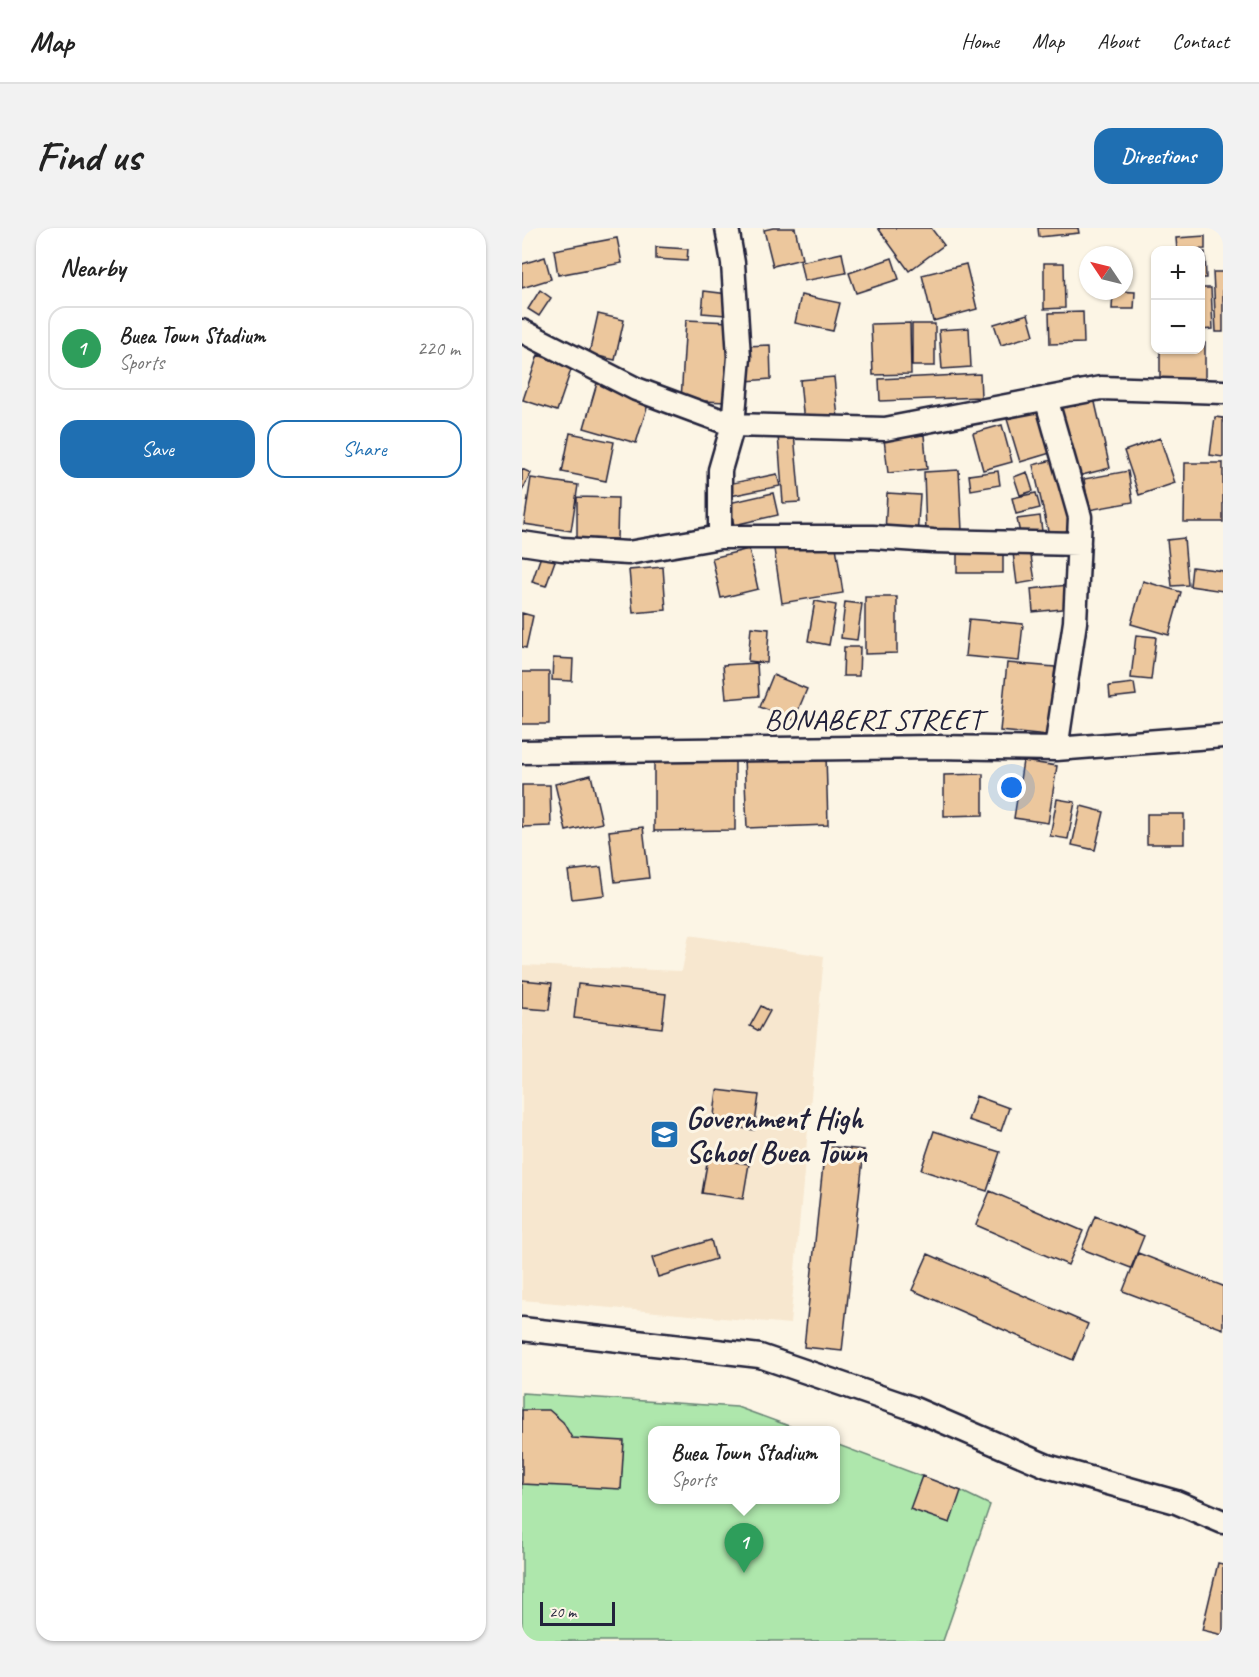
<!DOCTYPE html>
<meta charset="utf-8">
<style>
:root{--surface:#fff;--page:#f2f2f2;--text:#222;--muted:#767676;--line:#e0e0e0;--accent:#1f6fb2}
body{margin:0;font-family:Caveat,sans-serif;background:var(--page);color:var(--text)}
.controls{position:absolute;right:18px;top:18px;display:grid;overflow:hidden;border-radius:12px;box-shadow:0 2px 4px #0004}
.controls button{width:54px;height:54px;display:grid;place-items:center;padding:0;border:0;border-bottom:2px solid var(--line);background:var(--surface);color:var(--text);font:30px sans-serif}
.compass{position:absolute;left:557px;top:18px;width:54px;height:54px;border-radius:50%;background:var(--surface);box-shadow:0 2px 4px #0004;rotate:305deg}
.scale{position:absolute;left:18px;bottom:15px;width:75px;box-sizing:border-box;padding-left:6px;border:3px solid #22223b;border-top:0;font-size:16px;line-height:21px;white-space:nowrap;color:#22223b;-webkit-text-stroke:4px #fcf5e5;paint-order:stroke}
.you{position:absolute;left:490px;top:560px;width:21px;height:21px;margin:-15px;border:4px solid #fff;border-radius:50%;background:#1a73e8;box-shadow:0 0 0 9px #1a73e833}
.badge{display:grid;place-items:center;width:39px;height:39px;border-radius:50%;background:var(--accent);color:#fff;font-size:20px;font-weight:700}
.pin{position:absolute;translate:-50% -50px;filter:drop-shadow(0 2px 3px #0008)}
.pin::after{content:'';position:absolute;top:32px;width:21px;height:18px;background:inherit;clip-path:polygon(0 0,100% 0,50% 100%)}
.popup{position:absolute;left:126px;top:1198px;width:192px;height:78px;box-sizing:border-box;display:grid;place-content:center;border-radius:12px;background:var(--surface);filter:drop-shadow(0 2px 4px #0005);font-size:20px;white-space:nowrap;color:var(--muted)}
.popup b{font-size:22px;color:var(--text)}
.popup::after{content:'';position:absolute;left:50%;top:100%;margin-left:-12px;border:12px solid transparent;border-top-color:var(--surface)}
.list{margin:0;padding:0;list-style:none}
h2{display:flex;justify-content:space-between;align-items:center;height:78px;margin:0;padding:0 24px;font-size:26px}
h2 small{font-size:20px;font-weight:400;color:var(--muted)}
.list li{display:grid;grid-template-columns:39px 1fr auto;gap:18px;align-items:center;box-sizing:border-box;height:84px;margin:0 12px 12px;padding:0 12px;border:2px solid var(--line);border-radius:18px}
.list b{display:block;font-size:22px;white-space:nowrap}
.list p{margin:0;font-size:20px;white-space:nowrap;color:var(--muted)}
.list em{font-size:20px;font-style:normal;color:var(--muted)}
.actions{display:flex;gap:12px;padding:18px 24px}
.actions a{flex:1;padding:14px 0;border:2px solid var(--accent);border-radius:18px;text-align:center;font-size:21px;color:var(--accent)}
.actions .main{background:var(--accent);color:#fff}
.map{position:relative;flex:none;width:701px;height:1413px;overflow:hidden;border-radius:18px}
header{display:flex;align-items:center;gap:36px;box-sizing:border-box;height:84px;padding:0 30px;background:var(--surface);border-bottom:2px solid var(--line)}
header strong{font-size:28px}
nav{display:flex;gap:33px;margin-inline-start:auto;font-size:21px}
.intro{display:flex;align-items:center;justify-content:space-between;box-sizing:border-box;height:144px;padding:0 36px}
h1{margin:0;font-size:42px}
.button{padding:15px 27px;border-radius:18px;background:var(--accent);color:#fff;font-size:21px;font-weight:700}
main{display:flex;gap:36px;padding:0 36px}
aside{flex:1;background:var(--surface);border-radius:18px;box-shadow:0 2px 4px #0004}
.map>svg:first-child{display:block}
</style>
<header>
<strong>Map</strong>
<nav><a>Home</a><a>Map</a><a>About</a><a>Contact</a></nav>
</header>
<div class="intro"><h1>Find us</h1><a class="button">Directions</a></div>
<main>
<aside>
<h2>Nearby<small></small></h2>
<ul class="list">
<li><span class="badge" style="background:#2e9e5b">1</span><div><b>Buea Town Stadium</b><p>Sports</p></div><em>220 m</em></li>
</ul>
<div class="actions"><a class="main">Save</a><a>Share</a></div>
</aside>
<div class="map">
<svg width="701" height="1413" viewBox="0 0 701 1413">
<rect width="100%" height="100%" fill="#fcf5e5"/>
<filter id="ink" filterUnits="userSpaceOnUse"><feTurbulence type="fractalNoise" baseFrequency=".0167" numOctaves="2"/><feDisplacementMap in="SourceGraphic" scale="12" xChannelSelector="R" yChannelSelector="G"/><feConvolveMatrix kernelMatrix="1 2 1 2 8 2 1 2 1" color-interpolation-filters="sRGB"/></filter>
<g filter="url(#ink)">
<!-- built -->
<path fill="#f7e7cf" d="M167,707L302,728L268,1096L0,1072V737L160,743Z"/>
<!-- green -->
<path fill="#aee7ac" stroke="#688474" stroke-width="1.5" d="M0,1165L215,1179L278,1202H130V1272H314V1216L439,1263L468,1277L421,1413H0Z"/>
<!-- building -->
<path fill="#ecc79d" stroke="#22223b" stroke-width="1.5" d="M251,0H273L280,31L251,38L242,2Z
M356,0H409L422,17L387,43Z
M516,0H556L557,5L517,9Z
M683,8V21L655,22L654,10Z
M95,10L100,35L36,47L32,22Z
M134,19L166,21L165,33L134,31Z
M678,24H683L684,50H678Z
M320,25L324,45L282,53L278,34Z
M23,29L29,51L0,60V36Z
M370,30L377,51L334,65L327,45Z
M522,35H542L543,80L522,81Z
M444,36L455,81L411,93L400,47Z
M691,44H701V104H694Z
M678,60H689L691,101L678,102Z
M18,62L29,70L17,88L6,81Z
M182,63L206,66L204,87L180,85Z
M591,63L613,64L612,81H590Z
M279,67L318,75L311,103L273,95Z
M561,84L562,115L528,116L527,85Z
M76,86L102,92L93,132L67,126Z
M506,86L512,107L479,117L472,96Z
M164,92L208,94L204,174L159,172Z
M388,95L389,146L351,147L349,96Z
M390,96H413V138H390Z
M447,100L449,139L420,141L417,102Z
M678,115H683V151L638,152V122H678Z
M248,117L249,151L224,153L223,118Z
M16,127L50,139L35,183L1,172Z
M458,146L459,169L358,173L357,151Z
M312,149L316,191L282,195L278,152Z
M75,155L128,170L114,215L62,200Z
M572,170L588,240L552,249L537,179Z
M522,180L535,223L498,234L485,191Z
M693,189L701,190V229L688,227Z
M480,197L490,234L461,242L451,205Z
M48,205L92,214L84,253L40,244Z
M272,206L278,274L261,275L256,207Z
M402,207L405,241L366,245L362,211Z
M638,210L653,255L617,267L602,223Z
M538,230L554,301L527,307L511,237Z
M663,235H701V294H662Z
M0,241L9,245L0,263Z
M437,242L440,303L404,305L402,244Z
M476,243L478,257L449,262L447,247Z
M606,243L611,274L567,282L562,251Z
M505,244L511,263L498,267L492,249Z
M255,246L258,258L203,269L201,257Z
M9,250L56,257L49,303L2,296Z
M251,265L256,287L212,297L207,275Z
M365,265L398,267L395,308L363,306Z
M514,265L518,280L494,286L490,270Z
M55,269L96,270L95,311L55,310Z
M518,288L520,303L498,306L495,291Z
M662,310L666,357L650,358L645,312Z
M313,312L321,365L260,375L252,321Z
M227,321L236,361L199,370L190,330Z
M435,321H481V345H435Z
M508,322L513,353L495,356L491,325Z
M20,325L34,330L24,358L10,354Z
M141,339L144,382L111,385L107,342Z
M670,339L701,343V363L668,358Z
M621,353L659,364L647,407L609,396Z
M546,357L549,380L511,384L509,361Z
M343,369H375V425L343,426Z
M293,373L314,377L307,417L286,413Z
M323,374L340,376L335,412L319,410Z
M0,385L11,388L4,420L0,419Z
M447,391L501,396L497,433L443,428Z
M229,399L247,401L245,435L226,433Z
M614,407L634,409L629,452L609,450Z
M322,419H338L337,448H321Z
M31,430L51,431L50,453L30,452Z
M235,435L237,468L204,471L201,437Z
M485,435L533,439L526,508L478,503Z
M0,444H27V496H0Z
M251,447L285,461L272,492L238,479Z
M612,455L614,467L588,470L587,458Z
M132,527H213V602L132,603Z
M304,527L306,597L225,600L222,530Z
M501,533L535,538L526,595L492,590Z
M461,546V587L422,588V547Z
M69,547L80,595L44,603L33,556Z
M0,557H28L29,598L0,599Z
M535,571L553,574L546,611L528,608Z
M559,578L582,584L573,622L550,617Z
M625,586H662V616H625Z
M121,599L127,650L93,654L87,603Z
M79,639L83,667L50,671L46,643Z
M0,752L30,755L27,782L0,780Z
M56,756L144,766L140,800L52,790Z
M239,778L248,783L237,803L228,798Z
M195,862L237,867L232,902L191,896Z
M454,868L487,880L479,903L446,892Z
M412,903L478,924L465,963L399,942Z
M303,918L342,922L320,1123L282,1119Z
M186,930L227,936L221,971L180,965Z
M468,963L561,1003L546,1037L454,997Z
M573,988L622,1008L609,1040L560,1021Z
M189,1012L194,1031L136,1049L130,1030Z
M616,1025L701,1058V1101L601,1063Z
M406,1026L566,1096L551,1132L390,1062Z
M0,1182H27L41,1194L50,1210L102,1213L99,1261L0,1256Z
M400,1248L439,1263L428,1295L388,1281Z
M696,1335L701,1336V1407L680,1402Z"/>
<g fill="none" stroke-linecap="round" stroke-linejoin="round">
<defs>
<path id="street" d="M0,103L114,161L211,197L363,201L579,160L701,164
M524,170L558,289L553,394L534,521
M198,309V242L211,197L217,129L211,35L205,0
M0,315L40,321L106,325L198,309H351L411,313L557,316
M0,524L413,519L534,521L701,508
M0,1101L238,1128L390,1180L525,1238L654,1274L701,1294"/>
</defs>
<!-- street casing -->
<use href="#street" stroke="#22223b" stroke-width="27"/>
<!-- street -->
<use href="#street" stroke="#fcf5e5" stroke-width="22"/>
</g>
</g>
<!-- icons -->
<defs>
<symbol id="school-square" viewBox="-11 -11 22 22"><rect x="-9" y="-9" width="18" height="18" rx="4" fill="#1f6fb2" stroke="#fcf5e5"/><path d="M0-5L7-2L0 1L-7-2ZM-4 1L0 2.5L4 1V4Q0 6-4 4Z" fill="#fff"/></symbol>
</defs>
<g fill-rule="evenodd">
<use href="#school-square" x="126" y="890" width="33" height="33"/>
</g>
<g text-anchor="middle" stroke-width="6" stroke-linejoin="round" paint-order="stroke">
<!-- street labels -->
<g font-size="30" fill="#22223b" stroke="#fcf5e5">
<text x="351" y="501">BONABERI STREET</text>
</g>
<!-- poi labels -->
<g font-size="30" font-weight="bold" fill="#22223b" stroke="#fcf5e5" text-anchor="start">
<text x="164" y="900">Government High<tspan x="164" dy="34">School Buea Town</tspan></text>
</g>
</g>
</svg>
<div class="controls">
<button>+</button>
<button>−</button>
</div>
<svg class="compass" viewBox="-18 -18 36 36"><path d="M0-13l5 13h-10z" fill="#e53935"/><path d="M0 13l5-13h-10z" fill="#767676"/></svg>
<div class="scale">20 m</div>
<div class="you"></div>
<div class="pin badge" style="left:222px;top:1345px;background:#2e9e5b">1</div>
<div class="popup"><b>Buea Town Stadium</b>Sports</div>
</div>
</main>
